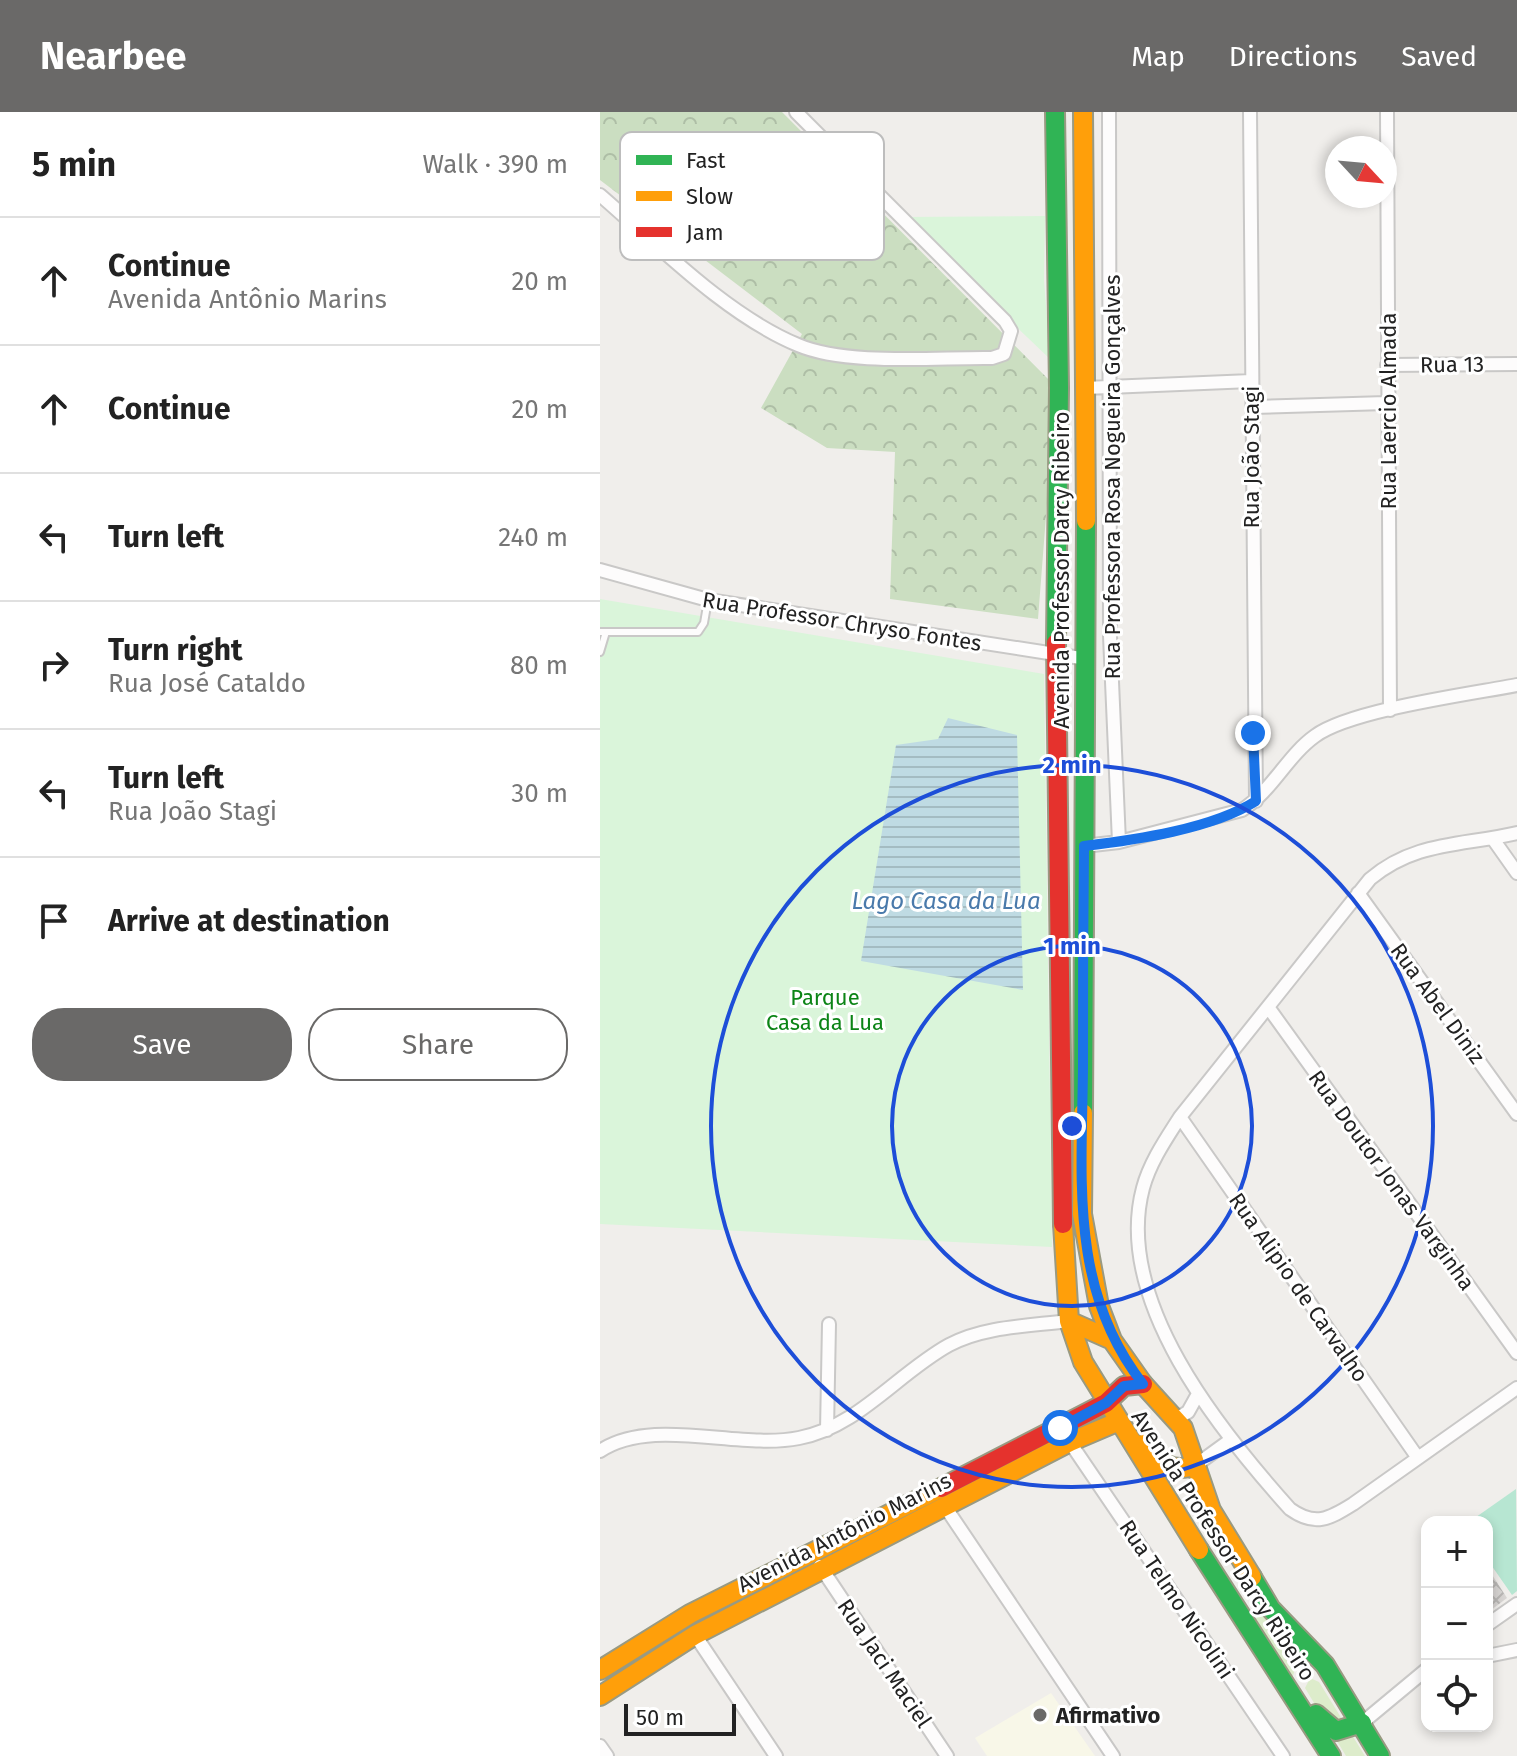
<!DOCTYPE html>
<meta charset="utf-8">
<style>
:root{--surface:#fff;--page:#f2f2f2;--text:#222;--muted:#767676;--line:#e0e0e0;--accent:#6a6968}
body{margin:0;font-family:"Fira Sans",sans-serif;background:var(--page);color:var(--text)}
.controls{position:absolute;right:24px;bottom:24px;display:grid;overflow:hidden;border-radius:16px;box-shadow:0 4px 12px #0003}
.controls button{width:72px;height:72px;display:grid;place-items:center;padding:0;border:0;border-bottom:2px solid var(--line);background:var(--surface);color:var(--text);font:40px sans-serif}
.compass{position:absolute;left:725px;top:24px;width:72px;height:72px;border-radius:50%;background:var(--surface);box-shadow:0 4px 12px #0003;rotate:116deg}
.scale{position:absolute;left:24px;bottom:20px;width:112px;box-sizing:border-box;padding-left:8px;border:4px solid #222;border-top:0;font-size:22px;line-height:28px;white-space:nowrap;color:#222;-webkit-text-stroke:6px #fff;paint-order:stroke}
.stop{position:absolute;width:24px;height:24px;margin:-18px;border:6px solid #1a73e8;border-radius:50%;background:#fff}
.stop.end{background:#1a73e8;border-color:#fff;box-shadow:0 2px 8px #0008}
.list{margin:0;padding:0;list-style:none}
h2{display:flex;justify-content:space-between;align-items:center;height:104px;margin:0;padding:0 32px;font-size:34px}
h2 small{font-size:26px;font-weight:400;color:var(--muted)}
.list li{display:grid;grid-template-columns:52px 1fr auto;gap:24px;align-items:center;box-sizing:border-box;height:128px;padding:0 32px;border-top:2px solid var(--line)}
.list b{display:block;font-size:30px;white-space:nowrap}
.list p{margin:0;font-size:26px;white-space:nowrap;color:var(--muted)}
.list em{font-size:26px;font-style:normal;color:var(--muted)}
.actions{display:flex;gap:16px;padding:24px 32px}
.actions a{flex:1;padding:18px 0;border:2px solid var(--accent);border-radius:32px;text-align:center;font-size:28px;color:var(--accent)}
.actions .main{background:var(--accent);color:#fff}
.icon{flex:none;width:44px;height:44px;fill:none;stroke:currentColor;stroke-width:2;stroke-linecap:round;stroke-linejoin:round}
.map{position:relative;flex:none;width:917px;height:1644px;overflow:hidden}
header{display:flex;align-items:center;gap:48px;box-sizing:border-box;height:112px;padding:0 40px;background:var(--accent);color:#fff}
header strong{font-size:38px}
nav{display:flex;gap:44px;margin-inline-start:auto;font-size:28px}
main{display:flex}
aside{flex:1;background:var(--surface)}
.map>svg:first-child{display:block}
</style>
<header>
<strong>Nearbee</strong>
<nav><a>Map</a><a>Directions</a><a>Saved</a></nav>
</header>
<main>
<aside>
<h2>5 min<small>Walk · 390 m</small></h2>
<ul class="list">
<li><svg class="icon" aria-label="ahead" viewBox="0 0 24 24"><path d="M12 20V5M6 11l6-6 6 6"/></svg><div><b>Continue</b><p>Avenida Antônio Marins</p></div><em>20 m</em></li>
<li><svg class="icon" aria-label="ahead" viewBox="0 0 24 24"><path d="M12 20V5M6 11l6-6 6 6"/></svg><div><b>Continue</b></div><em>20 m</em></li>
<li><svg class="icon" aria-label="left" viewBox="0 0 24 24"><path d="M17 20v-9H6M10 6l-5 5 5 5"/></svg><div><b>Turn left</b></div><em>240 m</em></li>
<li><svg class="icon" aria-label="right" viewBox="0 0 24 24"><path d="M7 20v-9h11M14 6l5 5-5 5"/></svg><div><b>Turn right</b><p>Rua José Cataldo</p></div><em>80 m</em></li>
<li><svg class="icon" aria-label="left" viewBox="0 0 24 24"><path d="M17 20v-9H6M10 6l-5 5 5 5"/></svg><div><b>Turn left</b><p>Rua João Stagi</p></div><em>30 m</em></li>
<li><svg class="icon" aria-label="arrive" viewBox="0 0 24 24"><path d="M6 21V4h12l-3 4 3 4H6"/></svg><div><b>Arrive at destination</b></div></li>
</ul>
<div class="actions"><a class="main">Save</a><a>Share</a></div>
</aside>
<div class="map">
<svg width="917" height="1644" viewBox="0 0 917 1644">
<defs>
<pattern id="forest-crowns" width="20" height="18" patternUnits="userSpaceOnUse" patternTransform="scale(2)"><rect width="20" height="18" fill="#cbdec1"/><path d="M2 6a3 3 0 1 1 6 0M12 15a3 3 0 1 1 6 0" fill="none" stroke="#aebea6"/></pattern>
<pattern id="water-rules" width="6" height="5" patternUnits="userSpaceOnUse" patternTransform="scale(2)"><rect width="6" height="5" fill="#bfdbe3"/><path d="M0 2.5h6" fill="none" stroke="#a4bcc2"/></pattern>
<pattern id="building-cross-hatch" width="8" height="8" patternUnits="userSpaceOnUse" patternTransform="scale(2)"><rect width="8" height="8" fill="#d7d4d2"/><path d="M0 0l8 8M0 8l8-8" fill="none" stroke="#b8b6b4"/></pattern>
</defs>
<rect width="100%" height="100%" fill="#f0eeeb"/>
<!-- education -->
<path fill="#f8f7e8" d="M451,1581L495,1644H387L375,1626Z"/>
<!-- grass -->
<path fill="#ddeccb" d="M660,1502L705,1538L711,1549L695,1558L691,1569L655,1507Z
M710,1566L719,1570L765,1644H746L705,1576Z"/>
<!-- forest -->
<path fill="url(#forest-crowns)" d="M0,0H182L456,275L438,507L290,487L295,340L227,336L161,296L202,222L0,68Z"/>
<!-- park -->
<path fill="#daf5da" d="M445,104L444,168L450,247L302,105Z
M0,487L444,562L452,1135L0,1112Z"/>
<!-- pitch -->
<path fill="#b7e6d2" d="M916,1377L917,1479L912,1483L887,1447V1410H869Z"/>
<!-- water -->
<path fill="url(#water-rules)" d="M348,606L417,623L423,878L261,849L296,633L338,627Z"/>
<!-- building -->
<path fill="url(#building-cross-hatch)" d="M887,1455L907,1486L887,1501Z"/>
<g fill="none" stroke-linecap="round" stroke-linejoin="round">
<defs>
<path id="lane" d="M0,520H98L104,511L108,488
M0,540L6,520"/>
<path id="street" d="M509,0L510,524L519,730
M650,0L656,689
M787,0L790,598
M0,83C59,134 126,203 198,233C247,254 338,245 392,246L404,242L411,219L405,209L196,0
M787,253L917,252
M485,276L651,269
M652,295L786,291
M0,458L108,488L487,547
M917,721C862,734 815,729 770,767L580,1005C566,1027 550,1050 543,1076C513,1188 620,1319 690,1397C715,1415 729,1407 753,1392L917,1276
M893,727L917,761
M484,734L519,730L642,698C672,679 687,644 715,624C750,598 870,582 917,573
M758,781L917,1002
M668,895L917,1241
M580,1005L818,1346
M576,1307L588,1300L598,1282
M227,1318L229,1212
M467,1326L683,1644
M0,1339C53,1304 138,1338 199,1326C258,1315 298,1261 349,1233C384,1214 430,1214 469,1209
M596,1353L629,1329
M346,1396L513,1644
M220,1454L347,1644
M887,1513L917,1492
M95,1523L176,1644
M887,1544L917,1538
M762,1611L827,1557
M0,1634L7,1644"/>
<path id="fast" d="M455,0L459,276L456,531
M483,1001L486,409
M599,1438L731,1644
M652,1465L671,1497L725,1553L780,1644
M716,1602L736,1619L762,1611"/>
<path id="slow" d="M483,0L486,409
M483,1001L482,1102L499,1194L512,1228L543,1272L583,1316L611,1398L652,1465
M463,1112L469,1209L483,1250L599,1438
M469,1209L512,1228
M543,1332C558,1350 572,1362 596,1353
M0,1558L90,1502L341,1376
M0,1584L95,1523L470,1330L517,1310"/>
<path id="jam" d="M456,531L463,1112
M341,1376L506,1291L524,1274L543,1272"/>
</defs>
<!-- lane casing -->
<use href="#lane" stroke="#c9c8c7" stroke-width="10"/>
<!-- street casing -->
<use href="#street" stroke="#c9c8c7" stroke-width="16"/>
<!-- fast casing -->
<use href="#fast" stroke="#999a82" stroke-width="22"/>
<!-- slow casing -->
<use href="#slow" stroke="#999a82" stroke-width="22"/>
<!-- jam casing -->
<use href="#jam" stroke="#999a82" stroke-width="22"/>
<!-- lane -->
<use href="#lane" stroke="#fdfcfc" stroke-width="6"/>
<!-- street -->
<use href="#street" stroke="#fdfcfc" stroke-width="12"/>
<!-- fast -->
<use href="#fast" stroke="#30b455" stroke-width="18"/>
<!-- slow -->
<use href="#slow" stroke="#ff9f0a" stroke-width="18"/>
<!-- jam -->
<use href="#jam" stroke="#e5322d" stroke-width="18"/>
</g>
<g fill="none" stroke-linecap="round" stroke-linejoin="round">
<!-- route -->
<path stroke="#1a73e8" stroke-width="10" d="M460,1316L506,1291L524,1274L543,1272C469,1178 482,1067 483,955C483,881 483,808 484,734C535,728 612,717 656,689L653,621"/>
</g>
<!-- distance rings -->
<g fill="none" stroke="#1d4ed8" stroke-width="4">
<circle cx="472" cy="1014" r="180"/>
<circle cx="472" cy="1014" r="361"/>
</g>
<!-- markers -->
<circle fill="#6a6968" stroke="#fff" stroke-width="3" cx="440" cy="1603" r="8"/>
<g text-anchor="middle" stroke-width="6" stroke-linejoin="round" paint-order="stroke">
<!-- street labels -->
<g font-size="22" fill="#222" stroke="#fff">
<text transform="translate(852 252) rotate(-1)" y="8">Rua 13</text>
<text transform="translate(788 299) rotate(-90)" y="8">Rua Laercio Almada</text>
<text transform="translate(651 345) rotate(-90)" y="8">Rua João Stagi</text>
<text transform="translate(512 365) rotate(-90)" y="8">Rua Professora Rosa Nogueira Gonçalves</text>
<text transform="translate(461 458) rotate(-90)" y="8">Avenida Professor Darcy Ribeiro</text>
<text transform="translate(242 509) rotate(9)" y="8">Rua Professor Chryso Fontes</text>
<text transform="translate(838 891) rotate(54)" y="8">Rua Abel Diniz</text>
<text transform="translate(792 1068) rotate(54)" y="8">Rua Doutor Jonas Varginha</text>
<text transform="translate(699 1175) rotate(55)" y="8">Rua Alipio de Carvalho</text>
<text transform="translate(244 1420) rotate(-27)" y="8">Avenida Antônio Marins</text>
<text transform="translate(624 1433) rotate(57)" y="8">Avenida Professor Darcy Ribeiro</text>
<text transform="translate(577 1487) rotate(56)" y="8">Rua Telmo Nicolini</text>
<text transform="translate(285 1551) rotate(56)" y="8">Rua Jaci Maciel</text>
</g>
<!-- park labels -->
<g font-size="22" fill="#0c8416" stroke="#fff">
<text x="225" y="893">Parque<tspan x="225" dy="25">Casa da Lua</tspan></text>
</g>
<!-- poi labels -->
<g font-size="22" font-weight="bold" fill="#222" stroke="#fff" text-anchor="start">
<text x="456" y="1611">Afirmativo</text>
</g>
<!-- water labels -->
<g font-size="24" font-style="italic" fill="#4a7aab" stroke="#fff">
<text x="346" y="797">Lago Casa da Lua</text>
</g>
</g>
<!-- legend -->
<rect x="20" y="20" width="264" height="128" rx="12" fill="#fff" stroke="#bdbdbd" stroke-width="2"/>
<rect x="36" y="43" width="36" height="10" fill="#30b455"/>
<rect x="36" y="79" width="36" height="10" fill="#ff9f0a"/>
<rect x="36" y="115" width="36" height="10" fill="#e5322d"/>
<g font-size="22" fill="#222">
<text x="86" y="56">Fast</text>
<text x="86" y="92">Slow</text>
<text x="86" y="128">Jam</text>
</g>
<circle cx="472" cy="1014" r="12" fill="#1d4ed8" stroke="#fff" stroke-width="4"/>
<g font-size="24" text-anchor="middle" font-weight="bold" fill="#1d4ed8" stroke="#fff" stroke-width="6" stroke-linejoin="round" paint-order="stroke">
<text x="472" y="661">2 min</text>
<text x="472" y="842">1 min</text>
</g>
</svg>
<div class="controls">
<button>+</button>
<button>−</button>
<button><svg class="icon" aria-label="locate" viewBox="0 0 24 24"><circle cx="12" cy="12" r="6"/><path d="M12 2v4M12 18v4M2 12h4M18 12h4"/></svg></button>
</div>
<svg class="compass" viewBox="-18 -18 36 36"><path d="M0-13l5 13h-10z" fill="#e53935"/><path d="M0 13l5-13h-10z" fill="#767676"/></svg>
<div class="scale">50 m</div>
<div class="stop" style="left:460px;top:1316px"></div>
<div class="stop end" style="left:653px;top:621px"></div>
</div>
</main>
